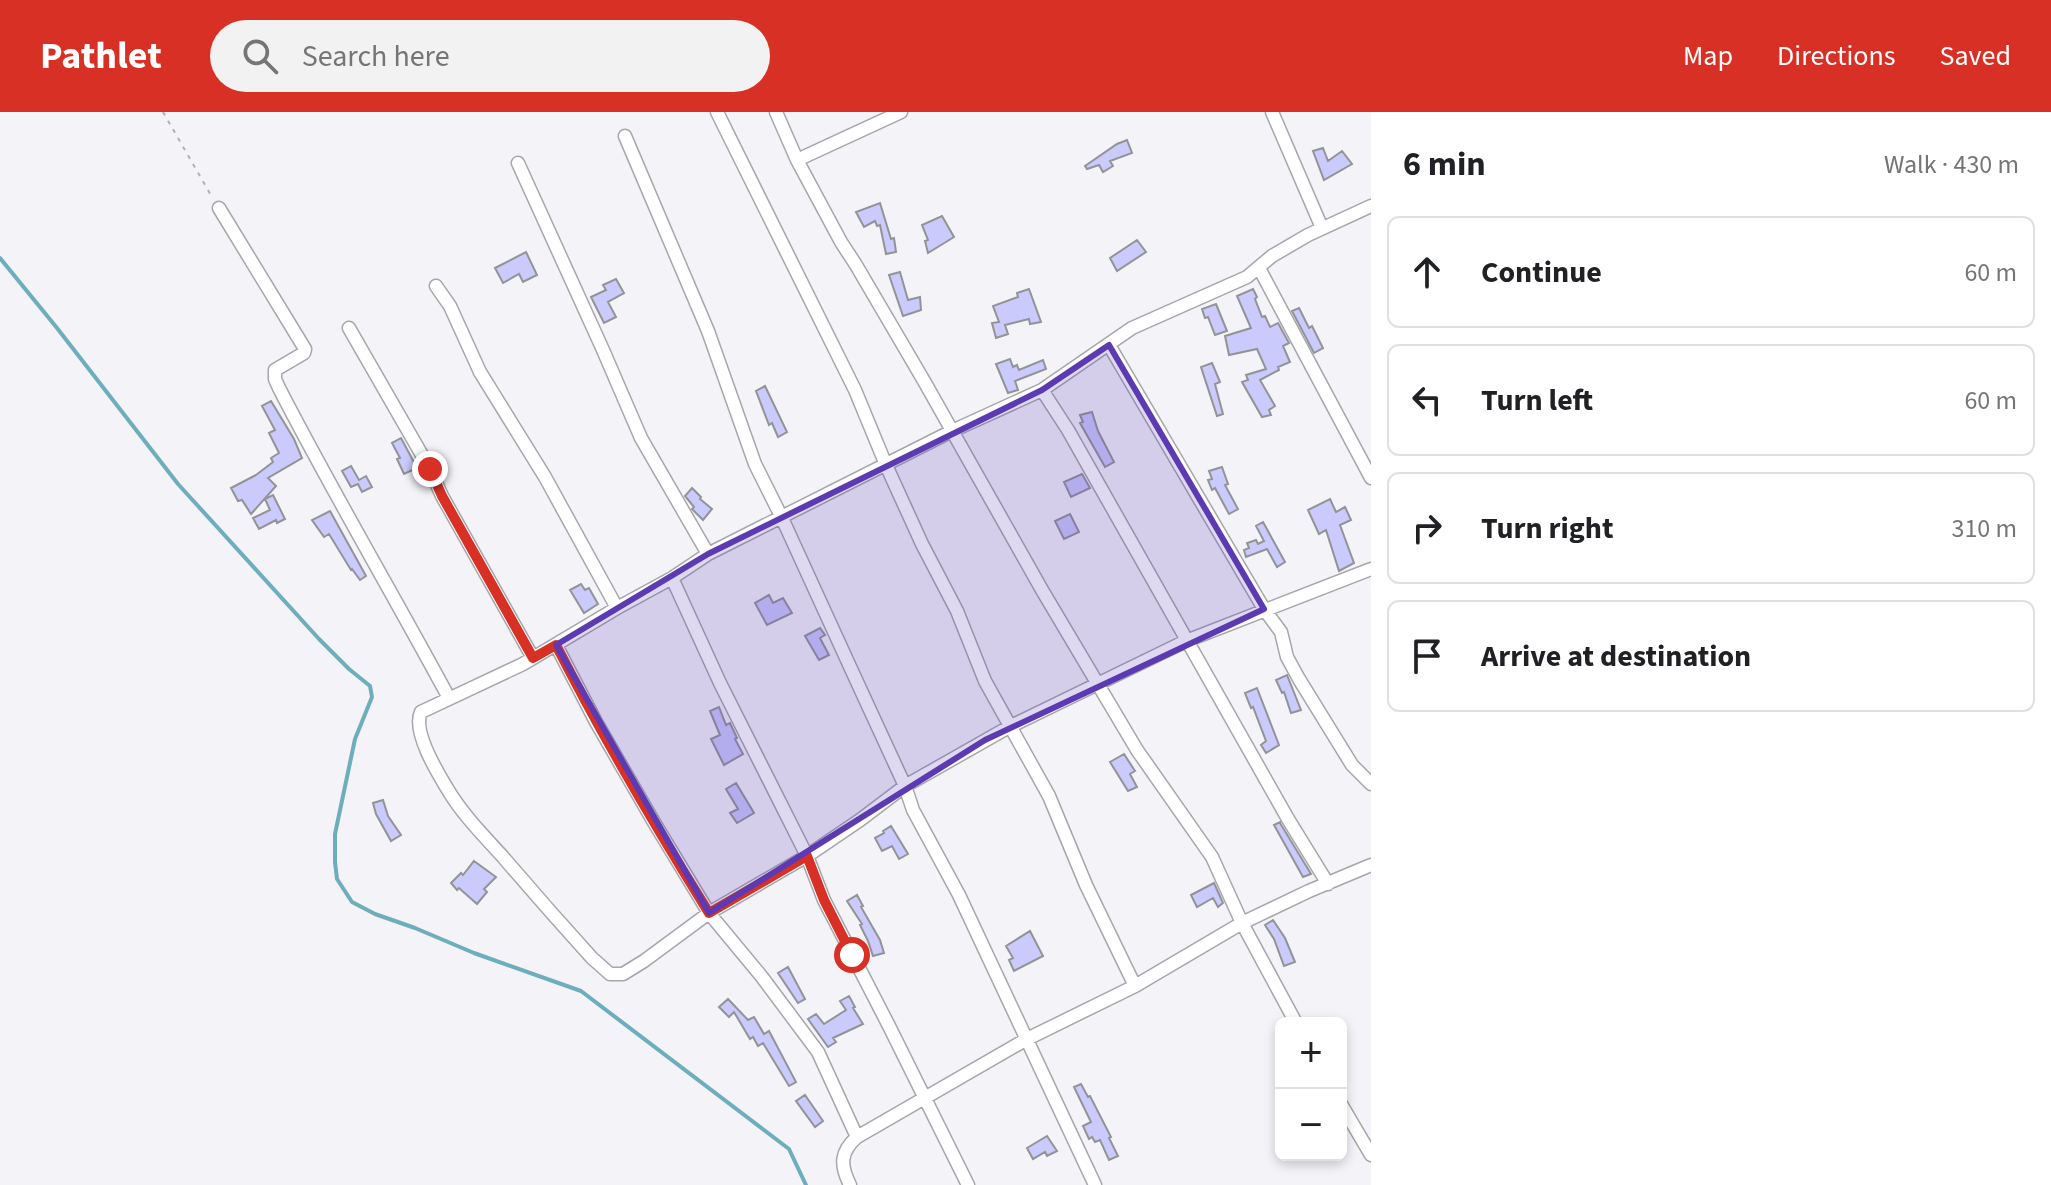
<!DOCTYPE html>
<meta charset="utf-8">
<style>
:root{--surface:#fff;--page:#f2f2f2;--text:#202124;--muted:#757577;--line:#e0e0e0;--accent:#d93025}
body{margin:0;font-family:"Source Sans 3",sans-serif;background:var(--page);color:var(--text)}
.controls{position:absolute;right:24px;bottom:24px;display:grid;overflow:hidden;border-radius:12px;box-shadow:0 4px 12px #0003}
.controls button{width:72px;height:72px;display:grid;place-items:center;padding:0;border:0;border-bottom:2px solid var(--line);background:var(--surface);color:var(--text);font:40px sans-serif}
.stop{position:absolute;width:24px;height:24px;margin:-18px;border:6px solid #d93025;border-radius:50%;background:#fff}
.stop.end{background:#d93025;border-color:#fff;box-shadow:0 2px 8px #0008}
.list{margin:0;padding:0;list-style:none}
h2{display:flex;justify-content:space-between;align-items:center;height:104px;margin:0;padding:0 32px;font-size:34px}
h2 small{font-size:26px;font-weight:400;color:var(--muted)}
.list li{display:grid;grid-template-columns:52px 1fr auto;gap:24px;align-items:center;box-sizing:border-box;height:112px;margin:0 16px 16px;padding:0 16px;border:2px solid var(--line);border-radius:12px}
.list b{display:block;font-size:30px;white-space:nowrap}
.list em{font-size:26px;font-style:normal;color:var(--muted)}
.icon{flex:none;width:44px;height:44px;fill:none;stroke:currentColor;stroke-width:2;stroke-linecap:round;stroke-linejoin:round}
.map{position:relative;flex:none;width:1371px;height:1073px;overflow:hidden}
header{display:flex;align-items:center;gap:48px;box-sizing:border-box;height:112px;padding:0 40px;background:var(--accent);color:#fff}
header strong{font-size:38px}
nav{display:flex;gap:44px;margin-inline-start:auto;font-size:28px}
.search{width:560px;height:72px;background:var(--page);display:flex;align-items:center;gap:20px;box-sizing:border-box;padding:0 28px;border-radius:44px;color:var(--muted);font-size:30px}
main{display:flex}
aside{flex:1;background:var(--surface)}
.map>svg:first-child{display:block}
</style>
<header>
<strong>Pathlet</strong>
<div class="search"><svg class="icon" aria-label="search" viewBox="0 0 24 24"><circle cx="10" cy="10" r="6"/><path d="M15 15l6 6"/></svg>Search here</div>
<nav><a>Map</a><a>Directions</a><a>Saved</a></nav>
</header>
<main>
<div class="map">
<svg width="1371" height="1073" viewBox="0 0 1371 1073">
<rect width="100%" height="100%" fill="#f3f3f8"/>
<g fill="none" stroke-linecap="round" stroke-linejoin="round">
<!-- stream -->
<path stroke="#6eaebc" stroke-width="4" d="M0,146L57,216L178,372L319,527L349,557L370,574L372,585L355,627L335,722V750L337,767L352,790L375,802L415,816L474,841L581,879L789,1037L806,1073"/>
</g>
<!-- building -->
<path fill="#cacafc" stroke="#929397" stroke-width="2" d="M1127,28L1132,41L1110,49L1113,54L1103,60L1099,53L1087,57L1085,54L1117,32Z
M1323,36L1328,49L1342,39L1352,52L1324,68L1313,39Z
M880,91L891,127L894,126L896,140L886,142L880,113L877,114L875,109L864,115L856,100Z
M942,104L954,125L928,141L925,129L928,128L922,113Z
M1137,128L1146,140L1117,159L1110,146Z
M526,140L537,163L523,170L519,162L503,171L495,156Z
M900,160L908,188L920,185L921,198L903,204L889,163Z
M616,167L624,181L608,190L616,205L604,211L591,185L606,178L603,173Z
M1029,177L1041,210L1030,212L1029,207L1005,213L1008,222L996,226L992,211L999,210L993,194L1018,185L1017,181Z
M1253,177L1257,185L1255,187L1262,205L1265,204L1270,215L1278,211L1289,231L1283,234L1290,250L1278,255L1279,258L1260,268L1275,294L1269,298L1271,303L1262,305L1242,270L1248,268L1246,263L1266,257L1257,237L1229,243L1225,224L1251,216L1237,184Z
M1216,192L1227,219L1215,223L1208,205L1205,206L1202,197Z
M1299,196L1309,216L1312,214L1323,236L1314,241L1292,199Z
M1010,247L1013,255L1017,253L1019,258L1043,248L1046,257L1015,269L1018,278L1008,281L996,252Z
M1212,251L1220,270L1215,272L1223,302L1217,304L1201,255Z
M765,274L787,320L778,325L772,311L769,313L756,279Z
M271,289L294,327L302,346L268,366L276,374L251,402L242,388L238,389L231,376L256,363L273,350L271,346L279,341L269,321L275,318L262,294Z
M1092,300L1098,319L1114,350L1105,355L1080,311L1083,310L1080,303Z
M401,326L417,356L404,362L397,347L400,346L392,331Z
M351,354L359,368L366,364L372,375L362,380L358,372L351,375L342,359Z
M1222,355L1228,372L1225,373L1238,397L1229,402L1215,376L1212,378L1208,368L1212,367L1209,359Z
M1082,362L1090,376L1071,385L1064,370Z
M692,376L701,385L700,387L712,397L703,408L692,397L694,395L685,384Z
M273,383L285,407L277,411L276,408L259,417L253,406L270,398L265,387Z
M1330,387L1336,400L1345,395L1351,408L1340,413L1354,451L1339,459L1326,418L1319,422L1308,398Z
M330,399L366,464L360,468L352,457L351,458L329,422L324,425L312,408Z
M1070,402L1079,420L1064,427L1055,409Z
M1263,410L1285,450L1277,455L1267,437L1246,445L1244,438L1249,436L1247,431L1256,428L1258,432L1264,429L1256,414Z
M581,472L585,478L589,476L598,492L584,501L570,478Z
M769,483L773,491L783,486L792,501L767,513L755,491Z
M820,516L825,523L820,526L829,543L819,548L805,524Z
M1287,563L1301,598L1291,601L1284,580L1282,581L1276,568Z
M1257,576L1279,633L1266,641L1261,633L1266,629L1253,595L1251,596L1245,581Z
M719,595L726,613L730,611L737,626L735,627L743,642L724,653L711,627L720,623L710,599Z
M1124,642L1135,659L1130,662L1137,675L1128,679L1110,650Z
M736,671L754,701L737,711L730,701L738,697L726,677Z
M383,688L388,704L401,723L391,729L376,702L373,691Z
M1280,710V711L1311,762L1303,765L1274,713Z
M891,714L908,742L899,747L892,734L882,739L875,726L884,721L883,719Z
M474,749L496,765L484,777L487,780L477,792L459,776L457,778L451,771L461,761L463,763Z
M1214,771L1223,791L1218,795L1213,786L1197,795L1191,783Z
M857,783L863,794L861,795L880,828L884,841L873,844L868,829L860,813L862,812L847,789Z
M1273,808L1285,826L1295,850L1284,854L1274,827L1265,813Z
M1030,819L1043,844L1014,859L1009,848L1013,846L1006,834Z
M788,855L805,887L798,891L778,861Z
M849,884L855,895L853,896L863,912L833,926L836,930L828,935L808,907L816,902L824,912L846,898L840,889Z
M728,887L748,908L754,905L764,922L769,919L796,970L789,974L763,931L758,934L753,925L750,927L734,900L729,905L719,895Z
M1081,972L1088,985L1090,984L1111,1025L1109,1026L1118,1044L1109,1048L1100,1028L1095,1030L1092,1025L1089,1027L1083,1014L1091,1010L1074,975Z
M805,983L823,1009L815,1015L796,989Z
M1047,1024L1057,1039L1047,1044L1045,1040L1033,1047L1027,1036Z"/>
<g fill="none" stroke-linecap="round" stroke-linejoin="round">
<defs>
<path id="street" d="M717,0L855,278L886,353L922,432L957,499L985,569L1049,684L1086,773L1135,874
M776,0L797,48L841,130L856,153L924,269L1042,478L1137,638L1212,745L1242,811L1296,911
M1272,0L1322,116
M625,24L708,219L755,352L782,406L852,559L905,674L913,698L959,783L1095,1073
M797,48L901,0
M518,51L603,238L641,326L708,442
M1371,94L1308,123L1272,144L1247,165L1132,216L1042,278L952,319L708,442L672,466L617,496L523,552L421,600C412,619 437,660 448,678C463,703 484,724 503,745C532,779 562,813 592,846L610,862H623L644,849L709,801L807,744L860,708L905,674L1009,615L1186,529L1371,457
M219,96L305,237L304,241L275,258V267L279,276C333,381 393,482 449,586
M1259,156L1371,366
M436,174L450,194L480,260L545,365L617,496
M349,216L430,357L442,384L533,546
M1109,233L1264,497L1281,520L1287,545L1299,567L1352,653L1371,672
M1042,278L1068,318L1288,707L1328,772
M672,466L720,571L807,744L824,788L889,914L968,1073
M556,533L596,610L655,712L709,801L762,865L818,940L857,1025
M1341,992L1371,1043
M850,1073C840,1053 840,1040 857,1025L1027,927L1135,874L1242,811L1309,779L1371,753"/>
</defs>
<!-- street casing -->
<use href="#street" stroke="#a6a6ab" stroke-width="15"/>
<!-- path -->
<path stroke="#b1b1b5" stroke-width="2" stroke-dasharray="4 6" stroke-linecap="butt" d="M163,0L212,85"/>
<!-- street -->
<use href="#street" stroke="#fff" stroke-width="12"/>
</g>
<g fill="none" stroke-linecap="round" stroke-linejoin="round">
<!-- route -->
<path stroke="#d93025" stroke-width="10" d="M430,357L442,384L533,546L556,533C603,625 655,714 709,801L807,744L824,788L852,843"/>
</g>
<!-- marked area -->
<path fill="#5c3ab2" fill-opacity="0.2" stroke="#5c3ab2" stroke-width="6" stroke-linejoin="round" d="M1109,233L1264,497L985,628L709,801L556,533L708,442L1042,278Z"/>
</svg>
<div class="controls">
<button>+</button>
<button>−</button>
</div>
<div class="stop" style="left:852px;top:843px"></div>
<div class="stop end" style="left:430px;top:357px"></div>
</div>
<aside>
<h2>6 min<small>Walk · 430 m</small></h2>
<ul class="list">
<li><svg class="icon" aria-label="ahead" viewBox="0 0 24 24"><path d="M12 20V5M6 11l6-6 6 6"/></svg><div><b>Continue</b></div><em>60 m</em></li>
<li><svg class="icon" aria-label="left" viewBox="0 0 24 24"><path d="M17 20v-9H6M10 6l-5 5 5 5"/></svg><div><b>Turn left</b></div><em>60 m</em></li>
<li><svg class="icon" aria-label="right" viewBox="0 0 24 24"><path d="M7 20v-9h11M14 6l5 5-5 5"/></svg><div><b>Turn right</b></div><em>310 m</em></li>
<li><svg class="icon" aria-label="arrive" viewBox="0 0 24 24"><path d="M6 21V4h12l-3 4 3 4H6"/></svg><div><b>Arrive at destination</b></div></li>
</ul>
</aside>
</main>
